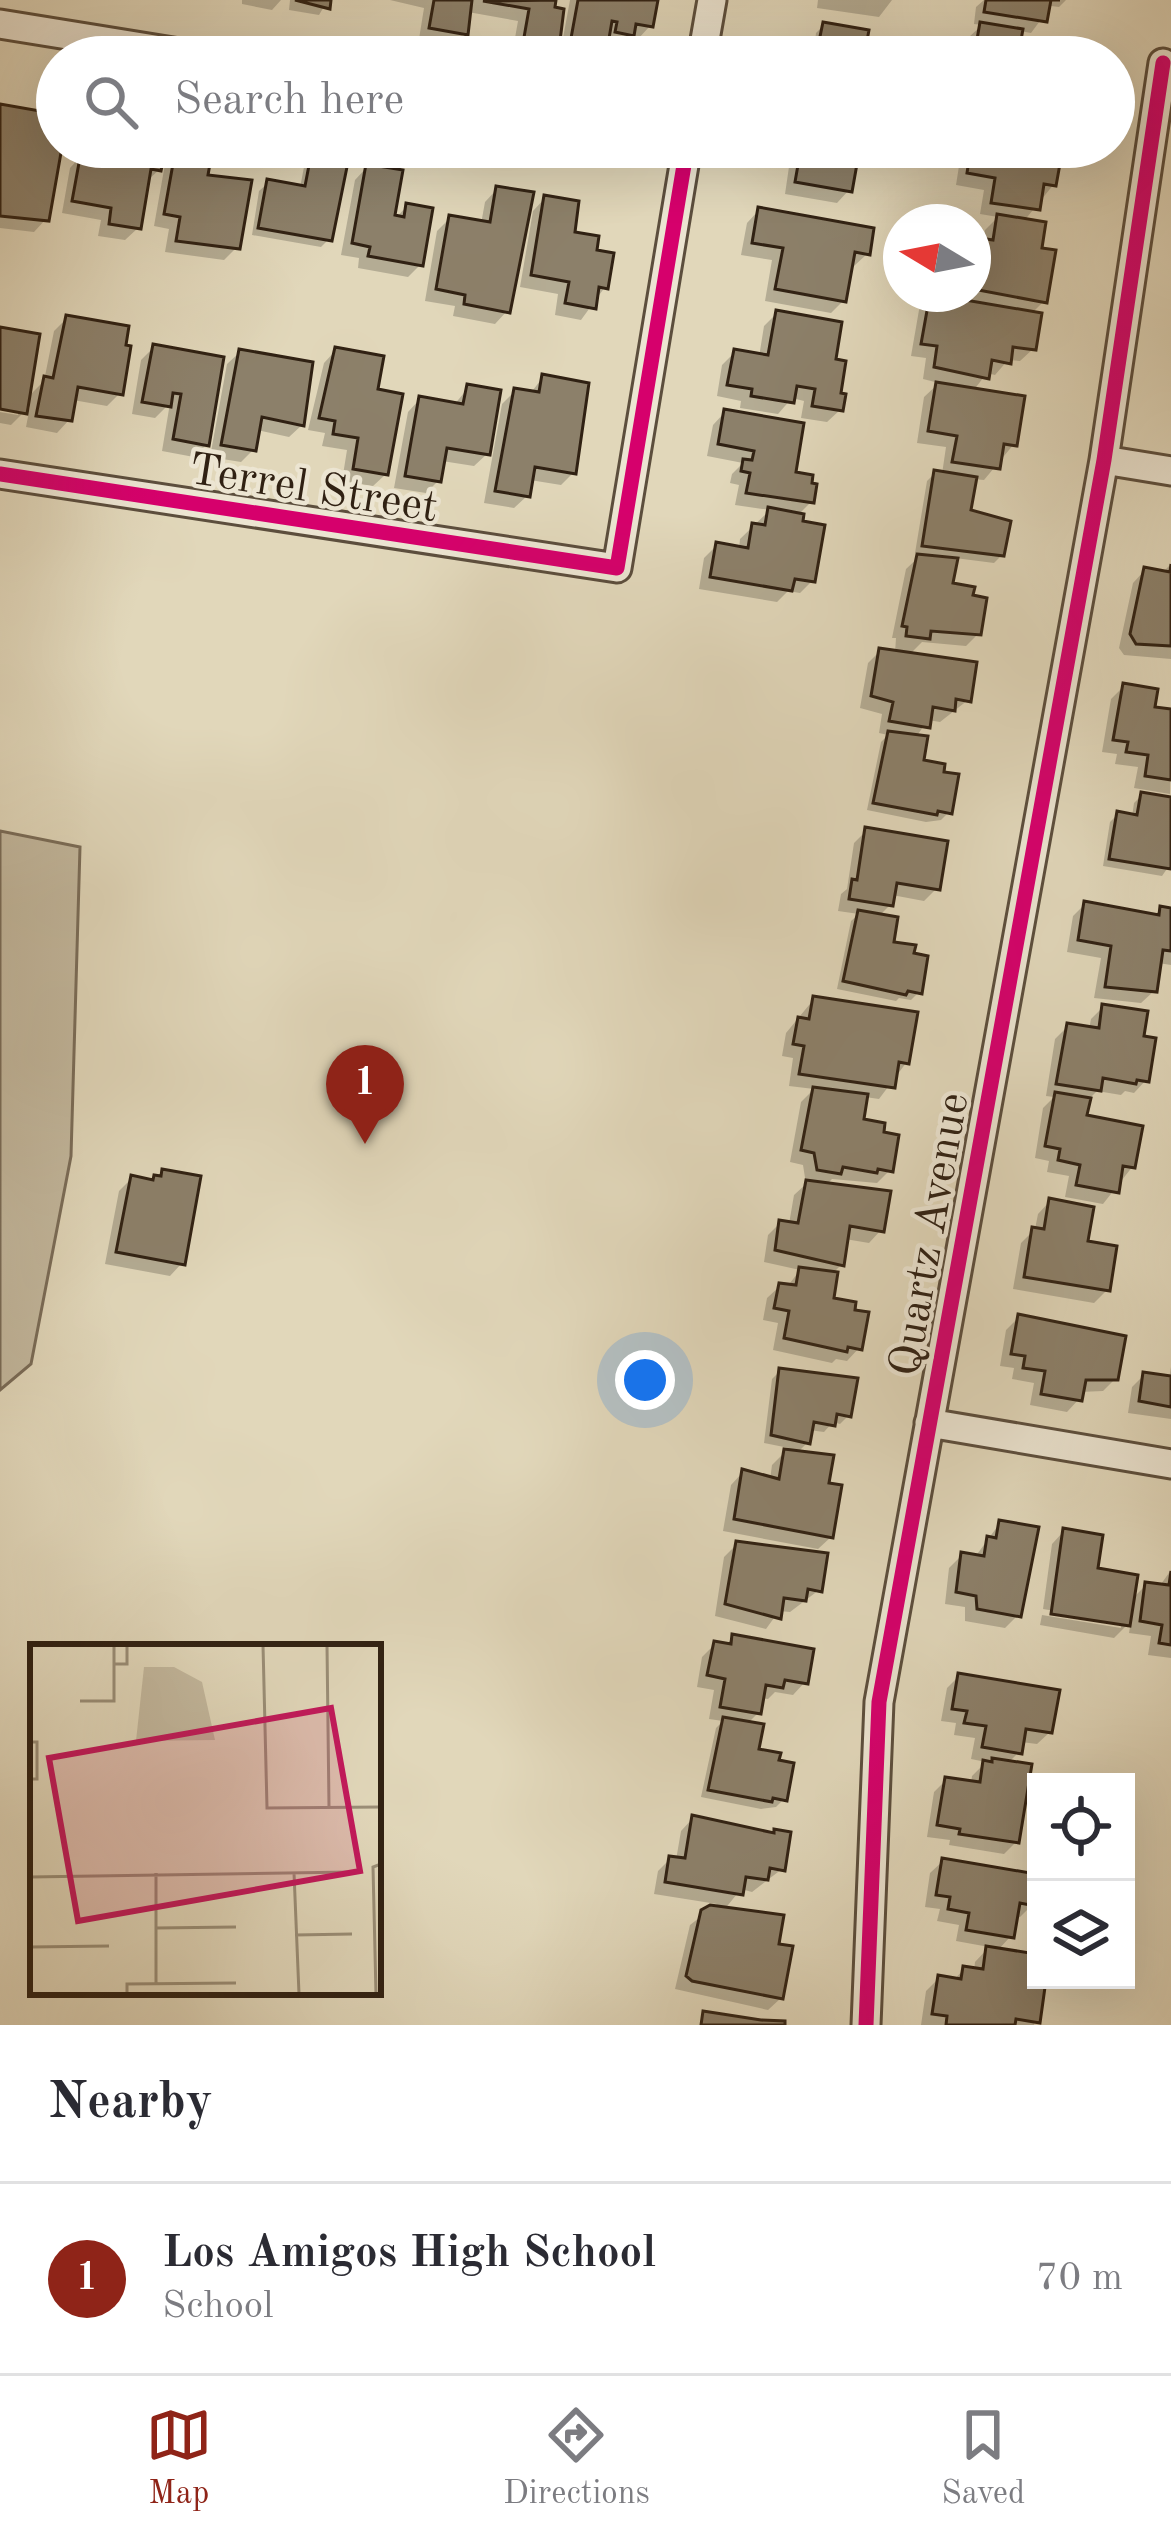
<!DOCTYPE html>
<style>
:root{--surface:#fff;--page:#f7f7f7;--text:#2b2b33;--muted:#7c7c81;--line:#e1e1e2;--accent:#8f2418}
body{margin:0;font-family:"Old Standard TT",serif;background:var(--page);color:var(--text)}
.controls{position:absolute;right:36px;bottom:36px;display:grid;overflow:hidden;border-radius:0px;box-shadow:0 12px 48px #0002}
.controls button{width:108px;height:108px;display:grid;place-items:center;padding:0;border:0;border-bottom:3px solid var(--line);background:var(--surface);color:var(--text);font:60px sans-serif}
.compass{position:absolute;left:883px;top:204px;width:108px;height:108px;border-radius:50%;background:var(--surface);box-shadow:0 12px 48px #0002;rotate:280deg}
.you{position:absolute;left:645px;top:1380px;width:42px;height:42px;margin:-30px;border:9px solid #fff;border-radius:50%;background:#1a73e8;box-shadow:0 0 0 18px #1a73e833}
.badge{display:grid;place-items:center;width:78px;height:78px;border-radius:50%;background:var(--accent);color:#fff;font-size:39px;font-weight:700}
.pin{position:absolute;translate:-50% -99px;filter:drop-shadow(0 3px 6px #0008)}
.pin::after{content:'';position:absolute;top:63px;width:42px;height:36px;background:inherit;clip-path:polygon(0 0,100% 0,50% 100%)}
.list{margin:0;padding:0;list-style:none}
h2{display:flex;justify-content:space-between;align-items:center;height:156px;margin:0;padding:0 48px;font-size:51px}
h2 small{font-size:39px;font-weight:400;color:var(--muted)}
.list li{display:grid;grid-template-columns:78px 1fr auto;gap:36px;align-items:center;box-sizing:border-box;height:192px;padding:0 48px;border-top:3px solid var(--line)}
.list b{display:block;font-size:45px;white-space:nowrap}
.list p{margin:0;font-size:39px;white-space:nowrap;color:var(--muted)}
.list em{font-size:39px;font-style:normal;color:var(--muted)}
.icon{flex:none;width:66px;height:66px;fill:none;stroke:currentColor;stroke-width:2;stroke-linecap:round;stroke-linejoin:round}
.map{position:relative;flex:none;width:1171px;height:2025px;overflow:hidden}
.search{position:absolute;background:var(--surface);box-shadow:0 12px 48px #0002;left:36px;right:36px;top:36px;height:132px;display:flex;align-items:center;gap:30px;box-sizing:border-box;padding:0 42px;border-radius:66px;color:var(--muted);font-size:45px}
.sheet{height:348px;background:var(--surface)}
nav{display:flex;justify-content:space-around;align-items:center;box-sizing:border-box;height:168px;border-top:3px solid var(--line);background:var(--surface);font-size:33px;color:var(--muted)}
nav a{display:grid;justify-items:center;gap:6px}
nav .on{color:var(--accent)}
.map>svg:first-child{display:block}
</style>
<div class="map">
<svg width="1171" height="2025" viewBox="0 0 1171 2025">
<rect width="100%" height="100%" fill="#e1d7ba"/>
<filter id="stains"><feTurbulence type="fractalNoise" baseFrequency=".00167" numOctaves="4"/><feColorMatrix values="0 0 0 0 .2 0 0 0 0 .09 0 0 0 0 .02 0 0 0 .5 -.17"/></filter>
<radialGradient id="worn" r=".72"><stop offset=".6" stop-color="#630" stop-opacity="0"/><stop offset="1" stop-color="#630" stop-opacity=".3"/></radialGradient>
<!-- green -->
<path fill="#c3b89e" stroke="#7a6c58" stroke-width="3" d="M0,831L80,847L71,1156L31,1364L0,1390Z"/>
<!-- shadow -->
<path fill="#0003" d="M242,0H281L272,10L242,4Z
M290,0H328L319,15L289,10Z
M390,0H553L557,37L563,38L570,0H655L650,26L638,39L628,37L618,47L605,44L601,57H559L562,42L547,57L512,55L518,21L468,12L465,33L452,46L419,39L424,8Z
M818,0H892L879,17L817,8Z
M984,0H1066L1059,7L1051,6L1031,33L1020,31L1015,57H965L969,37L982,25L974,24L976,7Z
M824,25L866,32L861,57H813L816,33Z
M0,107L57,117L59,147L46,219L34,232L0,228Z
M120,147H163L161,157L170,147H209L204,178L237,247L224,260L165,252L169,229L154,226L165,164L145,183L138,228L125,240L98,236L101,220L62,213L70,168L82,155L118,162Z
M759,147H857L849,190L837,203L785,194L790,160L758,154Z
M962,147H1060L1054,184L1024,221L1039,250L1044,301L1031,314L1033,349L1020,361L1008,360L995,375L987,373L973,391L1014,444L984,480L973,479L967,512L1002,555L994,563L955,558L950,586L978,634L966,646L922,642L909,655L968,700L940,722L928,720L916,737L920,763L949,812L941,820L926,822L867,810L881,742L888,735L879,733L882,714L860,708L868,663L880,651L895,653L896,638H892L906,569L922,554L915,553L927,481L935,473L942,474L946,447L917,443L924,397L939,383L923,379L926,358L911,356L919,310L932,296L921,294H973V240L983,242L985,230L998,217L980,214L984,190L956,185Z
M312,159L329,239L321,247L252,235L259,191L268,183L300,188L304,167Z
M367,167L391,223L407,206L420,265L408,277L358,268L359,258L341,255L355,180Z
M497,189L507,311L495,324L453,316L455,306L425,301L437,231L450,218L481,224L485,202Z
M545,198L571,234L593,252L605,287L581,320L555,315L558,294L520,287L533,211Z
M759,210L867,254L854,266L850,265L843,301L831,313L765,301L772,260L741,255L747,223Z
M777,313L832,362L840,410L827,422L801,418L804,401L792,398L778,414L740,408L741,401L717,396L722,365L735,352L759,357L764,326Z
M67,318L120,393L107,406L73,400L69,420L57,433L26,427L30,406L11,425L0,423V412L18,415V409L0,406V330L26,399L44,381L54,331Z
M154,347L211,440L194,457L162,451L170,403L155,418L132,414L141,360Z
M336,350L374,392L386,474L373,486L342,481L347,450L322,446L325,433L308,430L324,363Z
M240,352L302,425L289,437L257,430L253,450L241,462L210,457L227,364Z
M543,377L573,473L561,485L530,480L527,496L514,508L484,503L502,404L515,391L530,394Z
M468,388L487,454L474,466L442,461L438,481L426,493L394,488L408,412L420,399L454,405Z
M725,412L792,475L811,502L798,515L812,581L800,593L788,591L777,602L699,589L704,558L717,545L739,549L740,539L770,510L735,505L739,485L730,483L732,474L743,463L707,456L713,425Z
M1171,564V659L1124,655L1119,648L1133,583L1145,570L1162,573Z
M1124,686L1152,709L1171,712L1170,794L1134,788L1138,767L1115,764L1117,754L1102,752L1111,699Z
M1142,795L1171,801V863L1162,876L1103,866L1110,822L1118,814L1132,817L1134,803Z
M866,831L937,888L924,901L892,895L890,905L878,917L890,944L910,956L919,992L911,1000L899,998L896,1001L837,989L851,921L859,914L838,911L841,894L847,889L854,843Z
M1085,904L1153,917L1161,909L1171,911V965L1158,963L1154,991L1141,1003L1094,998L1101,958L1067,952L1073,916Z
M814,999L906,1063L879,1099L865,1097L860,1122L890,1170L877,1183L832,1179L826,1185L881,1230L869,1243L845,1239L841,1265L831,1275L830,1300L859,1348L847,1361L836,1359L832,1363L773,1350L778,1323L763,1320L767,1298L780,1286L787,1287L800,1270L764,1262L768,1235L780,1223L789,1224L794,1195L806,1184L803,1165L790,1162L801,1102L814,1089L789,1086L793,1058L782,1056L786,1033Z
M1103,1007L1141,1039L1146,1080L1134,1093L1125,1091L1121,1095L1097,1091L1087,1101L1084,1118L1133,1166L1103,1204L1065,1197L1069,1176L1047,1172L1049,1161L1035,1158L1043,1108L1054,1097L1046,1096L1055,1039L1068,1026L1089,1030L1091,1019Z
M163,1172L182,1263L170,1276L105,1264L119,1191L132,1178L151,1182Z
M1050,1201L1084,1243L1107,1290L1094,1303L1013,1289L1021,1243L1035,1229L1038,1214Z
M1019,1317L1115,1379L1103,1391L1080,1392L1079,1399L1067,1412L1030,1405L1034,1383L1012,1379L1014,1368L1000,1366L1006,1330Z
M1171,1367V1419L1128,1413L1132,1387L1144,1375L1169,1379Z
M780,1371L848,1416L840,1424L833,1422L824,1432L809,1430L807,1443L796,1454L826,1485L831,1537L818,1549L723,1531L731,1485L743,1472L770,1480L772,1465L789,1448L764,1443L772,1379Z
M1000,1523L1018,1615L1005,1628L965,1621V1607L945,1604L949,1568L962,1555L975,1557Z
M1064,1531L1094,1570L1131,1600L1146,1585L1159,1587L1171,1570V1658L1148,1655L1151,1636L1129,1633L1131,1621L1114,1638L1040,1625L1042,1615L1121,1628V1622L1043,1609L1052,1544Z
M737,1544L819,1590L790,1612L779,1611L766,1629L715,1616L724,1557Z
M733,1637L805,1682L793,1695L775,1692L768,1699L760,1698L758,1713L747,1724L755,1752L784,1799L776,1807L761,1809L701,1797L716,1728L723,1721L709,1719L714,1690L697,1687L702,1657L715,1644L725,1646Z
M959,1676L1050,1732L1037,1744L1021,1742L1019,1752L1008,1763L1016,1842L1004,1854L949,1845L950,1840L927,1837L934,1792L946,1780L971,1784L972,1776L986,1762L971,1759L975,1738L954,1735L956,1723L941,1721L947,1688Z
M693,1818L782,1869L752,1892L741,1889L724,1910L776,1946L781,1998L768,2010L675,1989L690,1925L717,1904L654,1894L658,1871L670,1859L676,1860L681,1831Z
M943,1861L1036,1877L1033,1904L1020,1917L1015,1916L1011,1936L997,1951L1036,1957V1980H1043L1034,2025H921L926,1991L939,1978L953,1981L964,1969L974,1971L975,1962L989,1947L956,1941L959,1925L937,1921L940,1909L925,1907L930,1873Z"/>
<!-- building -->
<path fill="#8c806a" stroke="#302113" stroke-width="3" d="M295,0H331L330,9Z
M434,0H472L468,35L429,28Z
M556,0L555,7L564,9L559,49L523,43L529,9L483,1Z
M578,0H658L653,27L636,24L634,36L615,32L617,22L612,21L606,56L569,49Z
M986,0H1060H1051L1047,22L984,12Z
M823,22L869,30L864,57L816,56Z
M980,22L1023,29L1018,57H974Z
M0,104L57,114V147H62L49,221L0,216Z
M129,147H166L161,171L151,169L141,229L109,224L111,208L72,201L81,152L127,160Z
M176,147H213L208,175L252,180L240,249L176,241L180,217L164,214Z
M794,147H860L852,192L795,182L801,148Z
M971,147H1063L1056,186L1044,184L1040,210L991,203L995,178L967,173Z
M311,155L348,162L332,241L258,228L267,179L305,186Z
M366,164L403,170L395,215L404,217L406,203L433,208L423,266L368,256L370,247L352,243Z
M496,186L534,192L510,313L464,304L465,295L436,289L449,215L490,222Z
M544,195L579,201L575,232L599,236L597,250L614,253L608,289L599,287L596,309L565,303L569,282L531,275Z
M758,207L874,228L870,255L855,252L846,302L775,289L783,248L752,243Z
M997,214L1046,222L1042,248L1056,250L1047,303L973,289V237L993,240Z
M930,294L1042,313L1036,350L1013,347L1011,364L992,360L989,379L934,367L937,346L921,344Z
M776,310L842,322L836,359L846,361L841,393L846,394L843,411L812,406L815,389L797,386L794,403L751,396L752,389L727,385L734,349L768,355Z
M66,315L129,326L126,345L131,346L123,395L78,387L72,421L36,416L44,376L53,378Z
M0,327L40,334L27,414L0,409Z
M153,344L224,357L209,446L173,439L181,394L173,393L171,407L142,402Z
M335,347L384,356L378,389L403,394L388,475L353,469L358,438L333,434L335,421L319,418Z
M239,349L313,362L304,426L262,417L256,451L221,445Z
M542,374L589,383L576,474L535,467L530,497L495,491L514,388L539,392Z
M936,382L1025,396L1017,446L1004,444L1000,469L952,462L957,436L928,431Z
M467,384L501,390L490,455L447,448L441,482L405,476L419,396L463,404Z
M724,409L804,423L796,472L813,475L812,483L817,484L814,503L746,493L750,473L741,471L743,459L752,460L754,451L718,444Z
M934,470L977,477L971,510L1011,521L1004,556L922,546Z
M768,507L804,514L803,521L825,525L815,582L795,579L792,591L710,577L716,542L748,548L752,523L765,525Z
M917,554L958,558L953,583L975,587L973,595L987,598L981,635L931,631L930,639L906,636L907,627L902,626Z
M1171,564V646L1136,644L1130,634L1144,567L1170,572Z
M879,648L977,662L971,702L956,699L955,711L933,707L930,728L889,721L893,702L871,696Z
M1123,683L1158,689L1155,707L1171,709V780L1145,776L1148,755L1126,752L1128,742L1113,740Z
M888,731L928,736L924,760L945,764L944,772L959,774L952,814L938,811L937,815L873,803Z
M1141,792L1171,797V869L1109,859L1117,811L1137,815Z
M865,827L948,841L940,890L897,883L893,906L849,899L852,879L857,880Z
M1084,901L1159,915L1160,906L1171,908V951L1163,950L1157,992L1105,987L1111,946L1078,940Z
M858,910L898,917L894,942L916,945L914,953L928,956L922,994L908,991L906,995L843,981Z
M813,996L918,1012L909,1064L899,1062L895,1088L799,1074L804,1046L793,1044L798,1017L809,1019Z
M1102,1004L1148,1011L1144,1036L1156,1038L1149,1082L1137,1080L1136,1084L1103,1078L1101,1091L1056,1084L1067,1023L1099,1028Z
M813,1087L868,1094L864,1119L885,1123L884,1132L899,1135L893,1172L878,1169L877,1173L843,1167L841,1174L817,1170L814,1153L801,1150Z
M1055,1092L1091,1098L1087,1115L1143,1126L1135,1168L1123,1166L1119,1193L1076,1185L1080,1165L1058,1160L1060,1149L1045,1146Z
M162,1169L201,1176L185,1265L116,1252L131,1175L153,1180L154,1175L161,1176Z
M806,1180L891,1191L884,1232L850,1226L844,1266L775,1250L779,1220L798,1223Z
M1049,1198L1094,1207L1088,1241L1117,1246L1110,1291L1024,1277L1032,1227L1044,1229Z
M799,1267L838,1272L834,1298L856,1302L855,1310L869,1312L862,1350L848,1347L847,1352L784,1338L789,1311L774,1308L779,1283L796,1285Z
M1018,1314L1126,1336L1118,1380H1086L1082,1401L1041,1394L1045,1371L1023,1368L1025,1356L1011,1354Z
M779,1368L858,1378L851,1417L837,1414L835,1426L814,1422L810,1444L771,1435Z
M1143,1372L1171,1376V1407L1139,1401Z
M784,1449L834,1455L829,1483L842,1485L833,1538L734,1519L742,1469L779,1479Z
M999,1520L1039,1527L1021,1617L977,1609L976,1596L956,1592L961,1552L984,1556L987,1536L996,1538Z
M1063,1528L1103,1535L1098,1568L1138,1575L1130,1626L1051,1614Z
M736,1541L828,1553L822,1592L808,1589L806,1601L784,1598L781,1619L725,1604Z
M1171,1571V1645L1159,1643L1162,1625L1140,1621L1145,1582L1169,1585Z
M732,1634L814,1649L808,1684L785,1680L783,1688L766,1685L761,1714L720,1707L725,1679L707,1675L714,1641L731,1644Z
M958,1673L1060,1690L1052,1733L1026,1729L1022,1754L982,1747L986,1726L964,1723L967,1711L952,1709Z
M723,1717L764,1724L759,1749L781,1753L779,1760L794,1763L787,1801L773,1798L772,1802L708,1790Z
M992,1758L1032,1764L1019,1843L959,1834L960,1829L937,1825L945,1777L980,1782L983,1760L992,1762Z
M692,1815L774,1833V1829L791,1832L785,1871L770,1868L768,1880L746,1877L743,1895L665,1882L669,1856L685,1858Z
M942,1858L1036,1874L1035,1906L1020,1903L1014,1938L966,1930L969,1913L948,1909L950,1897L936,1895Z
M710,1905L784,1915L779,1944L793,1946L783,1999L692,1981L686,1976L701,1910Z
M986,1946L1036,1954V1980H1046L1040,2023L1016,2019L1015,2025H946L947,2016L932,2014L938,1975L961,1979L963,1966L983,1969Z
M703,2011L761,2020L785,2021V2025H701Z"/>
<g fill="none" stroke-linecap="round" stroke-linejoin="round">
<defs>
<path id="street" d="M0,24L204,57
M702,57L712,0
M1104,460L1171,471
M0,474L617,568L687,147
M929,1423L1171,1464
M866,2025L879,1702L1104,460L1163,63"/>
</defs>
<!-- street casing -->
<use href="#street" stroke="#5c4e3d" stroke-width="33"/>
<!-- street -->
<use href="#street" stroke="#ece5d2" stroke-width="27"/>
<defs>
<path id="cycleway" d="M0,474L617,568L687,147
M866,2025L879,1702L1104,460L1163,63"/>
</defs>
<!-- cycleway casing -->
<use href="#cycleway" stroke="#ece5d2" stroke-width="22"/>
<!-- cycleway -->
<use href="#cycleway" stroke="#d6006c" stroke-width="15"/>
</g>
<g text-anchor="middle" stroke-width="9" stroke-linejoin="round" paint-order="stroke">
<!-- street labels -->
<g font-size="45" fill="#302113" stroke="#ece5d2">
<text transform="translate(314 486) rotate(9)" y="16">Terrel Street</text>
<text transform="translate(927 1234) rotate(-80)" y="16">Quartz Avenue</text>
</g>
</g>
<!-- overview -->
<g transform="translate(30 1644)">
<rect width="351" height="351" fill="#e1d7ba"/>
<path d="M114,23H144L172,38L185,96L106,97Z" fill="#c3b89e"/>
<path fill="none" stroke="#9a8e77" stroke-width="3" d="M84,1V20H97V1M233,1L237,164L351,163M297,1L299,163M50,57H84V20M0,98H7V135H0M126,229V339M264,229L269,350M0,233L321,228M126,284L206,283M265,291L322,290M0,303L79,302M97,350V340L206,339M346,350L343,223L351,220"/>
<path fill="#c2185b" fill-opacity="0.15" stroke="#c2185b" stroke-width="6" d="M301,64L330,227L48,277L19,114Z"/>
<rect width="351" height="351" fill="none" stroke="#302113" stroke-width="6"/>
</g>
<rect width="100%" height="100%" filter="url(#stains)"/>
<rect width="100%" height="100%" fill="url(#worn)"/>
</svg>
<div class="controls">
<button><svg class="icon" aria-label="locate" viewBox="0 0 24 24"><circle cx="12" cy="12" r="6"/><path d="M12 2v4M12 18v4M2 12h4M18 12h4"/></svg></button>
<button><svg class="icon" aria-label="layers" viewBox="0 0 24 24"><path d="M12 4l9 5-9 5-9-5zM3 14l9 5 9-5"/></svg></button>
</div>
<svg class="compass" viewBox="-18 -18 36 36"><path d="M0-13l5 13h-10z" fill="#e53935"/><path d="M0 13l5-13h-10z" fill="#7c7c81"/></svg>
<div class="you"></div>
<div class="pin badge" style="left:365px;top:1144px">1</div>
<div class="search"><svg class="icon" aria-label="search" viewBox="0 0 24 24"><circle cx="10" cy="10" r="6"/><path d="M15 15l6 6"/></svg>Search here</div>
</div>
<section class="sheet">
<h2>Nearby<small></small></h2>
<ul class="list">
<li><span class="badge">1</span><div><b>Los Amigos High School</b><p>School</p></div><em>70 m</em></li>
</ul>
</section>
<nav>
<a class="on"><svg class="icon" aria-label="map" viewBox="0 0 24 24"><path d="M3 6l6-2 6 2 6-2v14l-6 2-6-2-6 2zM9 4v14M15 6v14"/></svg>Map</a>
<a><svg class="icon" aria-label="directions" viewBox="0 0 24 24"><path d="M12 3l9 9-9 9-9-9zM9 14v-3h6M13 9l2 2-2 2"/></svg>Directions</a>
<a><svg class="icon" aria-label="saved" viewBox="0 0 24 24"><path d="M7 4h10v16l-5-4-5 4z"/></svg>Saved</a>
</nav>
